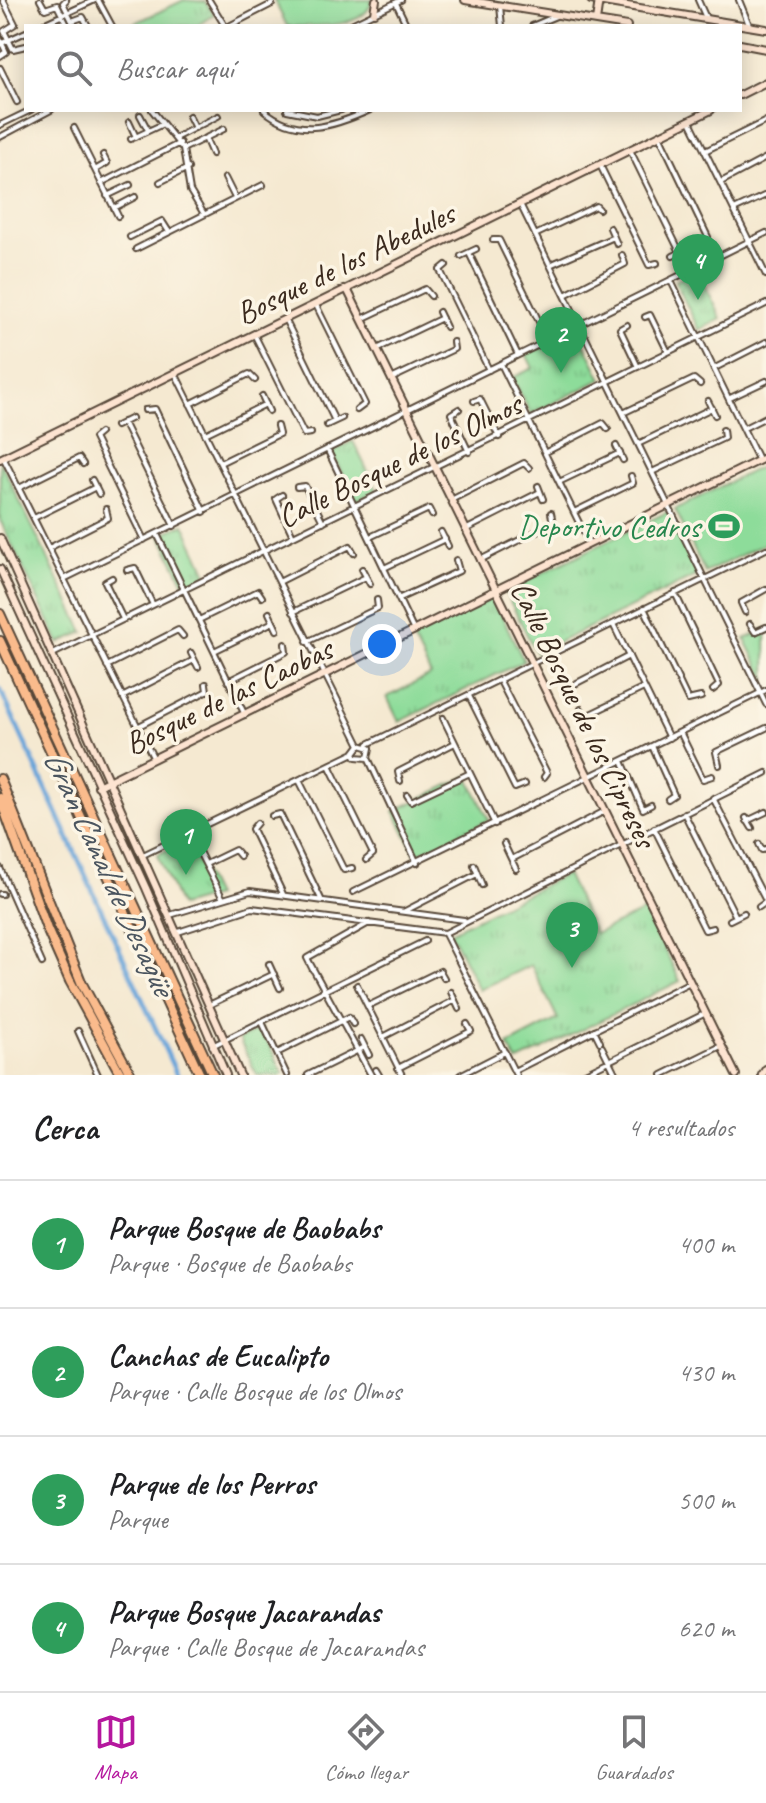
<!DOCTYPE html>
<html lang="es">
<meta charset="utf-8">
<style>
:root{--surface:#fff;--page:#f6f6f6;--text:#202124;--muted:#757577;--line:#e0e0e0;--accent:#b5179e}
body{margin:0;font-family:Caveat,sans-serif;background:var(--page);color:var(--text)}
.you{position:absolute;left:382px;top:644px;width:28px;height:28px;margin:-20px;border:6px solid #fff;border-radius:50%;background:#1a73e8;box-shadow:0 0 0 12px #1a73e833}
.badge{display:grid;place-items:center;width:52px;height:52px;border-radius:50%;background:var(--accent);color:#fff;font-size:26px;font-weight:700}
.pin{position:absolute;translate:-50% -66px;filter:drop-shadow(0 2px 4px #0008)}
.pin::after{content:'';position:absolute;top:42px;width:28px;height:24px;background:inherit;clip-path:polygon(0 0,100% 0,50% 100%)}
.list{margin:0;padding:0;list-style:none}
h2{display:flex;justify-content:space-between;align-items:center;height:104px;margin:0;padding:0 32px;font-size:34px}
h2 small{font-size:26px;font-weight:400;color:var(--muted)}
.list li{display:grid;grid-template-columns:52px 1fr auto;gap:24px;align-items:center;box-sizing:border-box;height:128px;padding:0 32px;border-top:2px solid var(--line)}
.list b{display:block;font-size:30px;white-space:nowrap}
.list p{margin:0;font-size:26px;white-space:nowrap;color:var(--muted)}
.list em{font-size:26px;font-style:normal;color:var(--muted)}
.icon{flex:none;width:44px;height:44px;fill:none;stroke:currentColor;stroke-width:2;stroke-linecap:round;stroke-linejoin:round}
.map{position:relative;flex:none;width:766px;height:1075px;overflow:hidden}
.search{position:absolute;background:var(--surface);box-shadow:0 4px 20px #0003;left:24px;right:24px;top:24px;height:88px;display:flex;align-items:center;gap:20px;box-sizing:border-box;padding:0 28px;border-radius:0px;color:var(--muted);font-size:30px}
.sheet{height:616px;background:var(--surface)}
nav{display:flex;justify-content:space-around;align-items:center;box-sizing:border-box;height:112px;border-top:2px solid var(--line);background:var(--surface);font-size:22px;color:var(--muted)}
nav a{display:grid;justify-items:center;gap:4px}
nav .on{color:var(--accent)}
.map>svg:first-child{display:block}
</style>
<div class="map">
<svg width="766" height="1075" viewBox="0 0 766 1075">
<defs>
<pattern id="park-tufts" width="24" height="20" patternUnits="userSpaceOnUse" patternTransform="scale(2)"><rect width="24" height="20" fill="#8ddc9a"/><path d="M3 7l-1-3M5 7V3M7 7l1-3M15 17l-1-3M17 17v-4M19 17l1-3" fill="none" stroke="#7bbd84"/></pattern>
</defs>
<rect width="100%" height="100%" fill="#fcf5e5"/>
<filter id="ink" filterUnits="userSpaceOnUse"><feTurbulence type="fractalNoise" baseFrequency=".0125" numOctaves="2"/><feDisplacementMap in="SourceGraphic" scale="16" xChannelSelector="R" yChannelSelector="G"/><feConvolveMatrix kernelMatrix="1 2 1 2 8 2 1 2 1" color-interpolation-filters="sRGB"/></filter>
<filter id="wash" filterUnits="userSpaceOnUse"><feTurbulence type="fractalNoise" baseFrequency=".006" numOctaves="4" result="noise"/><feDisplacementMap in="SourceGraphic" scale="32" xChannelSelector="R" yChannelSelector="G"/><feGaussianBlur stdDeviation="1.8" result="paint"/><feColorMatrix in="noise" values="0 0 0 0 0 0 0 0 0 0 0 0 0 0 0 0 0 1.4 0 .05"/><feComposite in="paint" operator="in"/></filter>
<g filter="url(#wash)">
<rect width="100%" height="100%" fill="#f5e9d1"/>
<!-- grass -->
<path fill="#8ddc9a" stroke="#64835c" stroke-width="2" d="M274,0H372C367,30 309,26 287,26Z
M766,464V543L705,573L675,509Z"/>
<!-- park -->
<path fill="url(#park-tufts)" stroke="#64835c" stroke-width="2" d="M184,0L205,2L214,14L197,26H129Z
M697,270L721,319L699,330L675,281Z
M577,329L602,379L531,414L512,378L533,368L526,354Z
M353,441L377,490L356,501L331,452Z
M0,461L84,632L59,643L0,520Z
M669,511L700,574L536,653L505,591Z
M184,524L207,574L185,585L160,535Z
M493,598L524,661L399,722L387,697L431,675L412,637Z
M766,629V680L745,639Z
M468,776L489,820L416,855L394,811Z
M187,840L215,896L180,906L157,855Z
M566,874L595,934L646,910L680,981L517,1062L508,1045L558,1019L531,965L479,990L450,932Z
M261,1028L284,1075H257L239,1039Z"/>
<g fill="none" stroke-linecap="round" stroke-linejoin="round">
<!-- canal -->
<path stroke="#68a4d9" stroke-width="5" d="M0,689L177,1075"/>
</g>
</g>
<g filter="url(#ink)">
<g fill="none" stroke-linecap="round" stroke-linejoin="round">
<defs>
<path id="street" d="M3,0L15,24L4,31L13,49L26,46
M40,0L45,9L57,5L66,23L63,26
M66,0L63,3L72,21L83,17L88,26
M98,0L112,26
M209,0L225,26
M698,0L706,18
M739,0L750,27
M396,3L407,26
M500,6L502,26
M39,26L95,0
M229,26L272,4
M347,26L401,0
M532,26L556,16
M0,39L6,52L0,56
M0,44L26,32
M0,68L17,102
M152,110L183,149L190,191L204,214
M264,110C298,139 335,126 370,110
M287,110L317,116L341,110
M140,115L148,130
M189,116L195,128
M690,121L766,275
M129,122L136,137
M0,125L31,110
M74,128L118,216
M659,135L708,237L703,242
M0,137L51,110
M177,137L218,116
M205,138L212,154
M131,139L163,124
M183,149L224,129
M630,150L680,252
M705,151L766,121
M600,165L649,265L657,263
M95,170L107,163L103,155
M225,178L235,198
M160,182L188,168
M721,182L766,158
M101,183L180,143
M107,196L130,185
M520,204L766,704
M114,208L135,197
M734,210L766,195
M610,228L617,244
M535,235L596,206L599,209
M130,237L162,221L169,232
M493,240H499L548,340
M136,249L263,185
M469,253L518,355
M461,256L476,249
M673,256L687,249
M446,265L440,270L489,370
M550,265L614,237
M671,281L759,461
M565,295L625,264L622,255
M316,305L365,404L357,410
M439,312L446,327
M645,317L650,315L668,352
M364,318L425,289L431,296
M285,319L335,421
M627,325L620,329L638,367
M254,334L304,434L311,433
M379,348L442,318
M501,364L589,543
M715,368L766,342
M175,373L360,745
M393,378L454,349L453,342
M262,396L269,411
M730,398L766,381
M474,401L480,399L499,437
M708,401L715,415
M190,404L249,374L255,380
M459,409L451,414L469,452
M145,410L155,409L204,512
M623,413L694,379L700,384
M123,422L174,526
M327,425L342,418
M116,426L132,418
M744,428L766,417
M100,433L94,438L144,540
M205,434L266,404
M638,444L712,408
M616,446L623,460
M327,449L414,631
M546,452L603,423L608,429
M3,457L154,759
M220,463L279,434L277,426
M652,472L724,438L723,430
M92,480L99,494
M559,482L620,453
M538,486L543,499
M297,487L305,486L323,522
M19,488L79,458L83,464
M282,495L276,499L293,536
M451,500L524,463L529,468
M574,512L633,483L631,476
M34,518L96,487
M465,530L540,492
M441,532L448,546
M157,534L245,715
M370,537L429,509L432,515
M49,548L108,518L106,509
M480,560L553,523L551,513
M384,568L445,539
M362,569L370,584
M127,570L135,568L153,605
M112,578L105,582L123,619
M64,579L766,233
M279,582L350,546L354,553
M675,593L719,685L713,690
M400,598L459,571L456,560
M644,608L688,700L701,697
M293,612L366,577
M745,612L741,603L766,589
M269,613L277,630
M199,620L258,591L262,597
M613,624L669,738
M750,624L755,632L766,627
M307,642L378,608L377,600
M214,651L273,622
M191,653L198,667
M53,654L766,304
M107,666L178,630L183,636
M228,681L286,652L285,644
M500,681L547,773L544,777
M573,693L571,686L629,656
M469,696L515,788L525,784
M122,697L194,660
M581,709L586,716L644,688
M443,718L495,824
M137,727L207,691L206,684
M680,732L703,779L712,776
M368,744L766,549
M360,745L354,753L356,757L368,758
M360,745L370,748L368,758
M652,746L674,795L668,799
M368,758L417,863
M622,761L643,809L651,805
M329,765L373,854L366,860
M719,765L716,752L766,728
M299,780L344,870L352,868
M400,781L398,772L455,743
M407,795L411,801L470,773
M713,798L766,901
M684,813L736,917
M272,816L280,814L321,899
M746,818L752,828
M747,821L766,812
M257,823L252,829L283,894
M654,828L705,930L713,928
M189,832L223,899
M504,844L516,869
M759,844L762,850L766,849
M143,855L354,753
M512,859L605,811
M206,864L235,850L240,856
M474,865L482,885
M0,868L42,963
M353,892L766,690
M0,894H2
M759,907L766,902
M405,911L477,874
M170,915L250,891L464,920
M730,920L744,913
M178,932L252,908L445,933
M445,933L766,773
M445,934L516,1075
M307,958L369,923
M269,964L280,988
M313,970L307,958L371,1075
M357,985L402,1075
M451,992L459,1009
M211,1004L274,974
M368,1006L440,971L444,978
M262,1022L287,1075
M594,1030L600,1042
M78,1031L98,1075
M383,1037L455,1000
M361,1039L369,1055
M212,1046L425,941
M602,1047L616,1075
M277,1053L349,1017L353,1024
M398,1068L471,1031L467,1024
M376,1070L379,1075
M514,1071L690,982
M308,1075L365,1047
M460,1075L505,1052
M581,1075L704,1014
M662,1075L721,1046"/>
<path id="secondary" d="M465,0L627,26
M591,0L766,29
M374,13L376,0
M596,21L599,0
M740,44L766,49
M740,95L766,82
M347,289L736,1075
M0,459L711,110
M0,538L240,1075
M0,569L146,888L226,1075
M98,786L766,457
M762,1075L766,1069"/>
<path id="highway" d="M0,614L213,1075
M0,641L200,1075
M0,779L82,984L131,1075
M0,798L47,929L70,981L121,1075"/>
</defs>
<!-- street casing -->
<use href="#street" stroke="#574739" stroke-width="8"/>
<!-- secondary casing -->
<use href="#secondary" stroke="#574739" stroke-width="10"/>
<!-- highway casing -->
<use href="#highway" stroke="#574739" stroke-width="12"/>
<!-- street -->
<use href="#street" stroke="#fff" stroke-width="4"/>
<!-- secondary -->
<use href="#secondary" stroke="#fde4d1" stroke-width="6"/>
<!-- highway -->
<use href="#highway" stroke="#fabb8c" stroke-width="8"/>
</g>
</g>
<!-- icons -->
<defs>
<symbol id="stadium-bare" viewBox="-9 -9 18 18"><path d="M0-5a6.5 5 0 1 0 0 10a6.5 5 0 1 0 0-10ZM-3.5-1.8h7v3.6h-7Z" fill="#2e9e5b" stroke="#fcf5e5" stroke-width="2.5" paint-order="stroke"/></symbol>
</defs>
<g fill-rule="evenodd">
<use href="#stadium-bare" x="702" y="504" width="44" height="44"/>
</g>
<g text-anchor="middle" stroke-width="7" stroke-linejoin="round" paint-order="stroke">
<!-- street labels -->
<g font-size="32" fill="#3b2a1e" stroke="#fcf5e5">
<text transform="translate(345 263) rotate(-26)" y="11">Bosque de los Abedules</text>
<text transform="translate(399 460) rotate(-26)" y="11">Calle Bosque de los Olmos</text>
<text transform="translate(228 696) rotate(-26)" y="11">Bosque de las Caobas</text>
<text transform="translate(584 714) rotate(64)" y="11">Calle Bosque de los Cipreses</text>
</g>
<!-- leisure labels -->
<g font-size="32" fill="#27864d" stroke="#fcf5e5" text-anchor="end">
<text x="700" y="537">Deportivo Cedros</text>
</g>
<!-- water labels -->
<g font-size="34" font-style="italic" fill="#4b555f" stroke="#fcf5e5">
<text transform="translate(110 872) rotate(65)" y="12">Gran Canal de Desagüe</text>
</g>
</g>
</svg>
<div class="you"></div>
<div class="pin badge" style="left:186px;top:875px;background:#2e9e5b">1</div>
<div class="pin badge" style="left:561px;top:373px;background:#2e9e5b">2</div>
<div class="pin badge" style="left:572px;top:968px;background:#2e9e5b">3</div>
<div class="pin badge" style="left:698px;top:300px;background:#2e9e5b">4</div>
<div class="search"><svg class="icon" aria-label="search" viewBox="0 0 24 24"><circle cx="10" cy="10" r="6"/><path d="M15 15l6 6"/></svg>Buscar aquí</div>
</div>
<section class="sheet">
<h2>Cerca<small>4 resultados</small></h2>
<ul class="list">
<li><span class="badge" style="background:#2e9e5b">1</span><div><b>Parque Bosque de Baobabs</b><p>Parque · Bosque de Baobabs</p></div><em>400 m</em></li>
<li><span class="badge" style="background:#2e9e5b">2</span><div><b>Canchas de Eucalipto</b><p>Parque · Calle Bosque de los Olmos</p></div><em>430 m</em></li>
<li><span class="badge" style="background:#2e9e5b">3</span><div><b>Parque de los Perros</b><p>Parque</p></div><em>500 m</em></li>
<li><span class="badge" style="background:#2e9e5b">4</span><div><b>Parque Bosque Jacarandas</b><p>Parque · Calle Bosque de Jacarandas</p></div><em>620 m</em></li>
</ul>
</section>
<nav>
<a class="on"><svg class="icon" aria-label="map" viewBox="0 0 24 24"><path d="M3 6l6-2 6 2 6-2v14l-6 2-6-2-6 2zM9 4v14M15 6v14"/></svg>Mapa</a>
<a><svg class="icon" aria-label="directions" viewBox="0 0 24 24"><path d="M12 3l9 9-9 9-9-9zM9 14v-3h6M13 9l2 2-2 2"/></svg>Cómo llegar</a>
<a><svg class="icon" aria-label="saved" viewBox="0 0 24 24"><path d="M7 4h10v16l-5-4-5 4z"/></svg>Guardados</a>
</nav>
